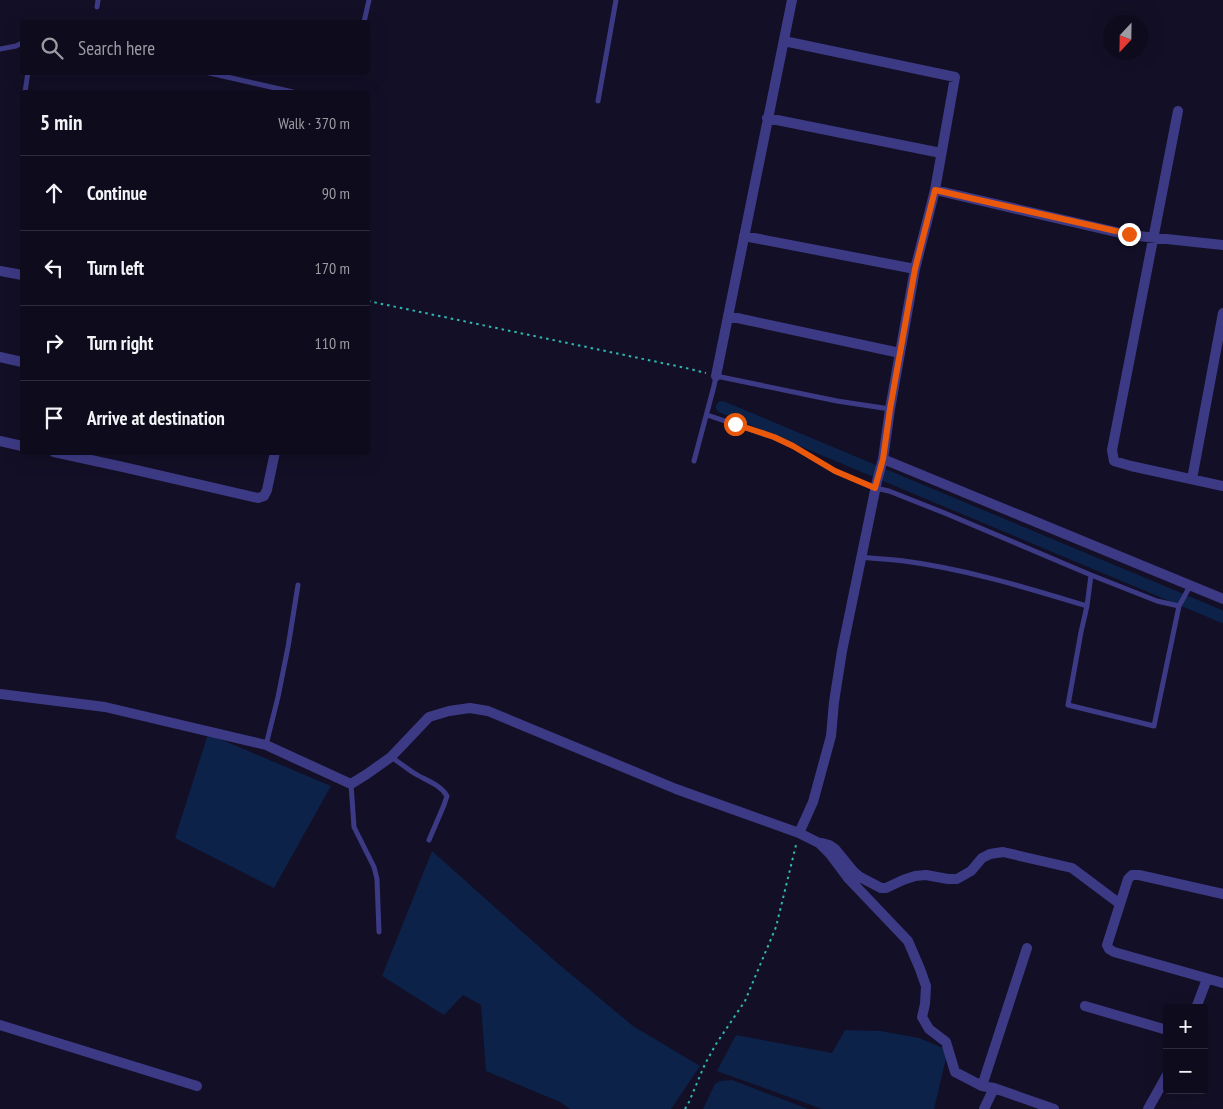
<!DOCTYPE html>
<meta charset="utf-8">
<style>
:root{--surface:#0e0b1c;--page:#1c1929;--text:#f1f3f6;--muted:#9b9ba3;--line:#2e2b3b}
body{margin:0;font-family:"PT Sans Narrow",sans-serif;background:var(--page);color:var(--text)}
.controls{position:absolute;right:15px;bottom:15px;display:grid;overflow:hidden;border-radius:5px;box-shadow:0 5px 20px #0002}
.controls button{width:45px;height:45px;display:grid;place-items:center;padding:0;border:0;border-bottom:1px solid var(--line);background:var(--surface);color:var(--text);font:25px sans-serif}
.compass{position:absolute;left:1103px;top:15px;width:45px;height:45px;border-radius:50%;background:var(--surface);box-shadow:0 5px 20px #0002;rotate:202deg}
.stop{position:absolute;width:15px;height:15px;margin:-11px;border:4px solid #ea580c;border-radius:50%;background:#fff}
.stop.end{background:#ea580c;border-color:#fff;box-shadow:0 1px 5px #0008}
.list{margin:0;padding:0;list-style:none}
h2{display:flex;justify-content:space-between;align-items:center;height:65px;margin:0;padding:0 20px;font-size:21px}
h2 small{font-size:16px;font-weight:400;color:var(--muted)}
.list li{display:grid;grid-template-columns:32px 1fr auto;gap:15px;align-items:center;box-sizing:border-box;height:75px;padding:0 20px;border-top:1px solid var(--line)}
.list b{display:block;font-size:19px;white-space:nowrap}
.list em{font-size:16px;font-style:normal;color:var(--muted)}
.icon{flex:none;width:28px;height:28px;fill:none;stroke:currentColor;stroke-width:2;stroke-linecap:round;stroke-linejoin:round}
.map{position:relative;flex:none;width:1223px;height:1109px;overflow:hidden}
.search{position:absolute;background:var(--surface);box-shadow:0 5px 20px #0002;left:20px;top:20px;width:350px;height:55px;display:flex;align-items:center;gap:12px;box-sizing:border-box;padding:0 18px;border-radius:5px;color:var(--muted);font-size:19px}
.panel{position:absolute;background:var(--surface);box-shadow:0 5px 20px #0002;left:20px;top:90px;width:350px;height:365px;border-radius:5px}
.map>svg:first-child{display:block}
</style>
<div class="map">
<svg width="1223" height="1109" viewBox="0 0 1223 1109">
<rect width="100%" height="100%" fill="#130f26"/>
<!-- water -->
<path fill="#0c2248" d="M208,734L331,786L274,888L175,838Z
M432,851L555,961L633,1026L700,1066L671,1109H570L560,1102L486,1071L481,1005L463,995L444,1015L382,976Z
M845,1030L881,1031L919,1038L948,1050L934,1109H822L717,1071L736,1035L832,1053Z
M732,1080L808,1109H703L715,1084L720,1081Z"/>
<g fill="none" stroke-linecap="round" stroke-linejoin="round">
<!-- canal -->
<path stroke="#0c2248" stroke-width="12" d="M722,407L1223,617"/>
<!-- path -->
<path stroke="#2fb8b0" stroke-width="2" stroke-dasharray="2.5 4" stroke-linecap="butt" d="M368,301L686,368L706,373
M685,1109L689,1102L705,1064L716,1044L745,1001L776,927L796,845"/>
<!-- lane -->
<path stroke="#3d3a85" stroke-width="5" d="M97,7L98,0
M364,22L369,0
M0,49L16,46L22,43
M205,72L293,92
M25,92L28,72
M598,101L616,0
M707,415L773,437L793,446L835,471L875,488L889,491L947,514L1091,575L1157,601L1179,606L1190,586
M694,461L714,386L716,376L837,401L890,409
M861,557C875,559 890,559 904,561C966,569 1027,588 1087,606
M1091,575L1087,606L1081,632L1068,705L1154,726L1179,606
M266,745L278,697L288,647L298,585
M391,757C399,762 406,768 414,773C425,780 440,784 447,796L444,805L429,840
M351,784L354,827L374,867L377,879L379,932"/>
<!-- street -->
<path stroke="#3d3a85" stroke-width="10" d="M784,41L955,77L935,190L915,269L890,409L883,459L877,481L842,651L834,702L831,736L813,802L799,833L819,843L830,854L848,878L908,941L920,969L926,986L925,1004L922,1017L929,1029L946,1042L955,1072L982,1086L994,1088L1054,1109
M1178,111L1112,450L1114,461L1131,466L1223,486
M767,118L941,153
M935,190L1129,235L1223,245
M744,236L915,269
M0,271L22,275
M728,316L900,353
M0,357L22,362
M716,376L792,0
M0,441L22,446
M54,452L123,467L258,498L264,496L267,490L275,452
M883,459L1223,599
M1192,479L1223,313
M0,694L105,707L266,745L351,784L367,774L391,757L429,717L449,711L470,708L488,711L676,789L799,833
M822,843L829,845L835,849L853,871L860,877L881,888H886L903,880L915,876L926,875L948,879H957L971,871L982,858L990,854L1003,852L1072,868L1120,904
M1223,894L1139,875H1132L1128,879L1107,945L1109,949L1114,952L1223,983
M1085,1006L1167,1030
M1196,1008L1207,979
M0,1025L197,1086
M982,1086L1027,948
M984,1109L994,1088
M1148,1109L1167,1075"/>
</g>
<g fill="none" stroke-linecap="round" stroke-linejoin="round">
<!-- route -->
<path stroke="#ea580c" stroke-width="6" d="M735,424L774,437L793,446L835,471L875,488L883,459L890,409L915,269L935,190L1129,234"/>
</g>
</svg>
<div class="controls">
<button>+</button>
<button>−</button>
</div>
<svg class="compass" viewBox="-18 -18 36 36"><path d="M0-13l5 13h-10z" fill="#e53935"/><path d="M0 13l5-13h-10z" fill="#9b9ba3"/></svg>
<div class="stop" style="left:735px;top:424px"></div>
<div class="stop end" style="left:1129px;top:234px"></div>
<div class="search"><svg class="icon" aria-label="search" viewBox="0 0 24 24"><circle cx="10" cy="10" r="6"/><path d="M15 15l6 6"/></svg>Search here</div>
<section class="panel">
<h2>5 min<small>Walk · 370 m</small></h2>
<ul class="list">
<li><svg class="icon" aria-label="ahead" viewBox="0 0 24 24"><path d="M12 20V5M6 11l6-6 6 6"/></svg><div><b>Continue</b></div><em>90 m</em></li>
<li><svg class="icon" aria-label="left" viewBox="0 0 24 24"><path d="M17 20v-9H6M10 6l-5 5 5 5"/></svg><div><b>Turn left</b></div><em>170 m</em></li>
<li><svg class="icon" aria-label="right" viewBox="0 0 24 24"><path d="M7 20v-9h11M14 6l5 5-5 5"/></svg><div><b>Turn right</b></div><em>110 m</em></li>
<li><svg class="icon" aria-label="arrive" viewBox="0 0 24 24"><path d="M6 21V4h12l-3 4 3 4H6"/></svg><div><b>Arrive at destination</b></div></li>
</ul>
</section>
</div>
